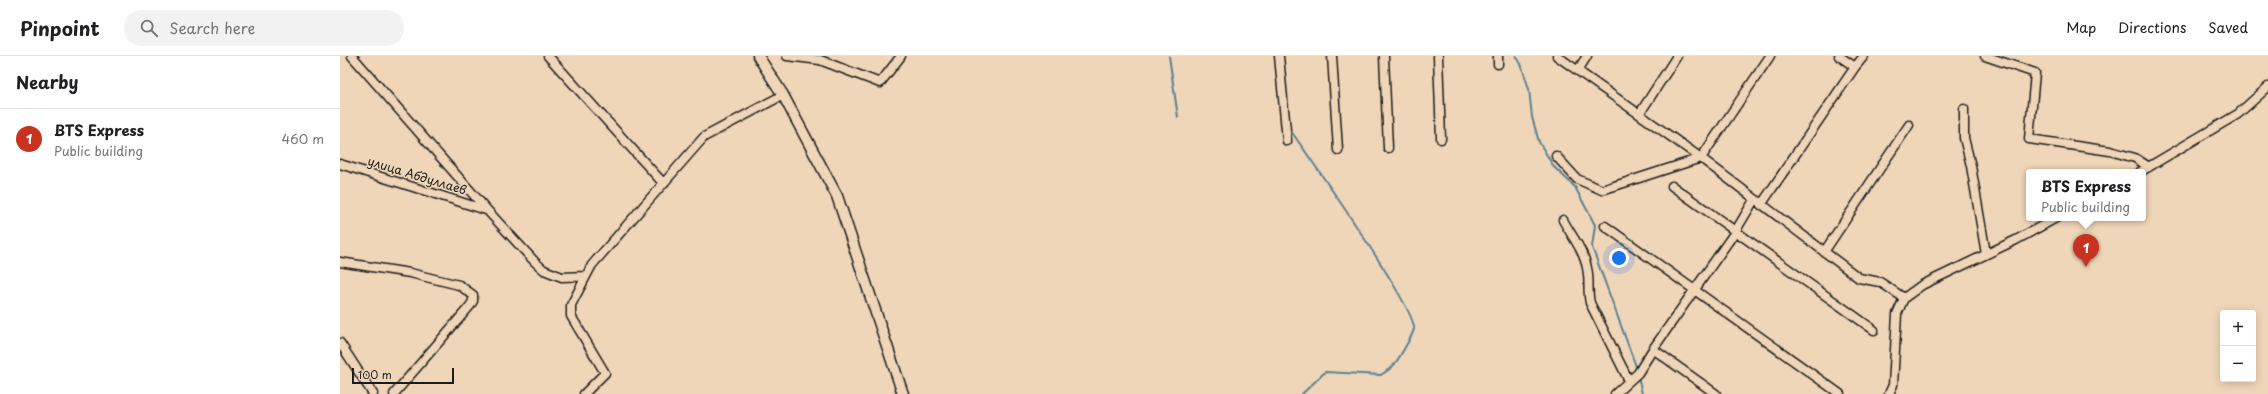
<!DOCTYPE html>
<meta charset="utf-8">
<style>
:root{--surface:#fff;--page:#f2f2f2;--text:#202124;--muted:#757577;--line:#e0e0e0;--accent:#c8321e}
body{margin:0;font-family:"Playpen Sans",sans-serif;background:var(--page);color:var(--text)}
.controls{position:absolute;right:12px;bottom:12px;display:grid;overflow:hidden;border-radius:4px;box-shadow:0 2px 10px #0003}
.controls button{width:36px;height:36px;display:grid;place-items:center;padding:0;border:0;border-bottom:1px solid var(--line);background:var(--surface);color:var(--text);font:20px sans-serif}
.scale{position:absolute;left:12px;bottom:10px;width:102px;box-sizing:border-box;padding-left:4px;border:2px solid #1c1c1c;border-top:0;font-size:11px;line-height:14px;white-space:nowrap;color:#1c1c1c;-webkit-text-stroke:3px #f0d6b8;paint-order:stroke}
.you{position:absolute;left:1279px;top:202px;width:14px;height:14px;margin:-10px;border:3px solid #fff;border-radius:50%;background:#1a73e8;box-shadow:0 0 0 6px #1a73e833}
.badge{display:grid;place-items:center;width:26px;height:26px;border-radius:50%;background:var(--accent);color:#fff;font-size:13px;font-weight:700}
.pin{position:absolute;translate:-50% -33px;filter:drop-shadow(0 1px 2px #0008)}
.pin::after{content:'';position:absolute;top:21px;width:14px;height:12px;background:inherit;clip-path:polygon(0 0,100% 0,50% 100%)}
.popup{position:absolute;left:1686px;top:113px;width:120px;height:52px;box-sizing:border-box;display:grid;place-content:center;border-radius:4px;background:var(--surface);filter:drop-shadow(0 1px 3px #0005);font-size:13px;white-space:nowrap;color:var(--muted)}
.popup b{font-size:15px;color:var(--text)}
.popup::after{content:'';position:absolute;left:50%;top:100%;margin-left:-8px;border:8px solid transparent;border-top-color:var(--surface)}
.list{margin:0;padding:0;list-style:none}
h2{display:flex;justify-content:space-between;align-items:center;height:52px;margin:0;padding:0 16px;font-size:17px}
h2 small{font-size:13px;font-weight:400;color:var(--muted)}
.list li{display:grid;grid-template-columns:26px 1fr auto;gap:12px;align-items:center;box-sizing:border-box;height:60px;padding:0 16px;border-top:1px solid var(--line)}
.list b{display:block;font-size:15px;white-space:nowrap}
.list p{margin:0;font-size:13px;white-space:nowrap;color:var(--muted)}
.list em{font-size:13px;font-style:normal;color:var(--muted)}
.icon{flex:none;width:22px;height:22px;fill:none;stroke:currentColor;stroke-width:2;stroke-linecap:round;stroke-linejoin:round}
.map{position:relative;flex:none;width:1928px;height:338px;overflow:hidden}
header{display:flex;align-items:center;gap:24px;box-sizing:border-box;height:56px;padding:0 20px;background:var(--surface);border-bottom:1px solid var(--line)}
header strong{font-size:19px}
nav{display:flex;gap:22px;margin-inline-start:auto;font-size:14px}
.search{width:280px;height:36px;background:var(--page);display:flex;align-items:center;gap:10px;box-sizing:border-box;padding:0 14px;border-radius:22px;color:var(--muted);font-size:15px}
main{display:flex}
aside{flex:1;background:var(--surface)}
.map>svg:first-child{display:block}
</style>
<header>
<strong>Pinpoint</strong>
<div class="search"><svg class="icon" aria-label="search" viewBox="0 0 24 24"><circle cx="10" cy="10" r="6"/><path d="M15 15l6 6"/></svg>Search here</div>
<nav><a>Map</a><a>Directions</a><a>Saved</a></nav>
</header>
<main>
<aside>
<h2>Nearby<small></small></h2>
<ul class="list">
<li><span class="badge">1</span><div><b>BTS Express</b><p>Public building</p></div><em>460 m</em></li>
</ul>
</aside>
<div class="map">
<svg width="1928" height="338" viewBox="0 0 1928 338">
<rect width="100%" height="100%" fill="#f0d6b8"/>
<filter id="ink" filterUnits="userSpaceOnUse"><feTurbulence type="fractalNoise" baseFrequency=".025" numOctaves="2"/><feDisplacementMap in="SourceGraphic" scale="8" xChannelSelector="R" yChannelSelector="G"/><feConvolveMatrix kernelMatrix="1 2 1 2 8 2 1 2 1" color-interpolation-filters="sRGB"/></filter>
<g filter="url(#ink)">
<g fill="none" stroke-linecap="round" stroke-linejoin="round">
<!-- stream -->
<path stroke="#5a8194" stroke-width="2" d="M829,0L838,61
M1176,0L1181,8L1189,33L1192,61L1199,86L1214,111L1235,131L1255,169L1252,191L1297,313
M951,75C969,101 1077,253 1074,273C1073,278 1058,305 1053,310C1050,313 1045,316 1041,319L985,316L962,338
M1298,320L1302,338"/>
<defs>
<path id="minor" d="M12,0L147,154L195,206L204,214L222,221L246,220
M208,0L324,128
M447,0L480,4L540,27L561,0
M939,0L947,85
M992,0L998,94
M1044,0L1048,92
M1098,0L1101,83
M1217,0L1361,102L1519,222L1540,226L1564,242
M1645,0L1695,17L1689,83L1770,95L1795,102L1809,111
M1158,8V0
M1515,11L1524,0
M1238,14L1247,0
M1624,53V82L1631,110L1646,198
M1300,57L1337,0
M1216,100L1237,123L1262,134L1361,102L1430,0
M0,108L146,154
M1800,116L1898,58L1928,31
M1332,130L1534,274
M1421,149L1515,11L1499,0
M1223,164C1231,179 1244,195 1247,212C1250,224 1247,234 1250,247L1289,325
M1265,170L1500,338
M1484,196L1569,69
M0,206L70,217L119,229L133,239V245L130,250L54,338
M0,287L33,338
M244,338L265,317L231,260V249L252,209L364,81L443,39
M1275,338L1298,317L1313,293
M1376,338L1313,293L1395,176L1414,144
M1549,338L1553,329L1557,258L1564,242L1582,229L1676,184L1716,162"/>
<path id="tertiary" d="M418,0L443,39L497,140L563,338"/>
</defs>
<!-- minor casing -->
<use href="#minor" stroke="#1c1c1c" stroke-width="11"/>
<!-- tertiary casing -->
<use href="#tertiary" stroke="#1c1c1c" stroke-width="13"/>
<!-- minor -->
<use href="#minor" stroke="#f0d6b8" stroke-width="8"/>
<!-- tertiary -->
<use href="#tertiary" stroke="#f0d6b8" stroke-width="10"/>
</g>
</g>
<g text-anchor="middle" stroke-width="3" stroke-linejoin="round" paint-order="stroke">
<!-- street labels -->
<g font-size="12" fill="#1c1c1c" stroke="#f0d6b8">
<text transform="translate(77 120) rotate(17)" y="4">улица Абдуллаев</text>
</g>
</g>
</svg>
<div class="controls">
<button>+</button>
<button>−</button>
</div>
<div class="scale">100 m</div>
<div class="you"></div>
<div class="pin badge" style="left:1746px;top:211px">1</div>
<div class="popup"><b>BTS Express</b>Public building</div>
</div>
</main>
